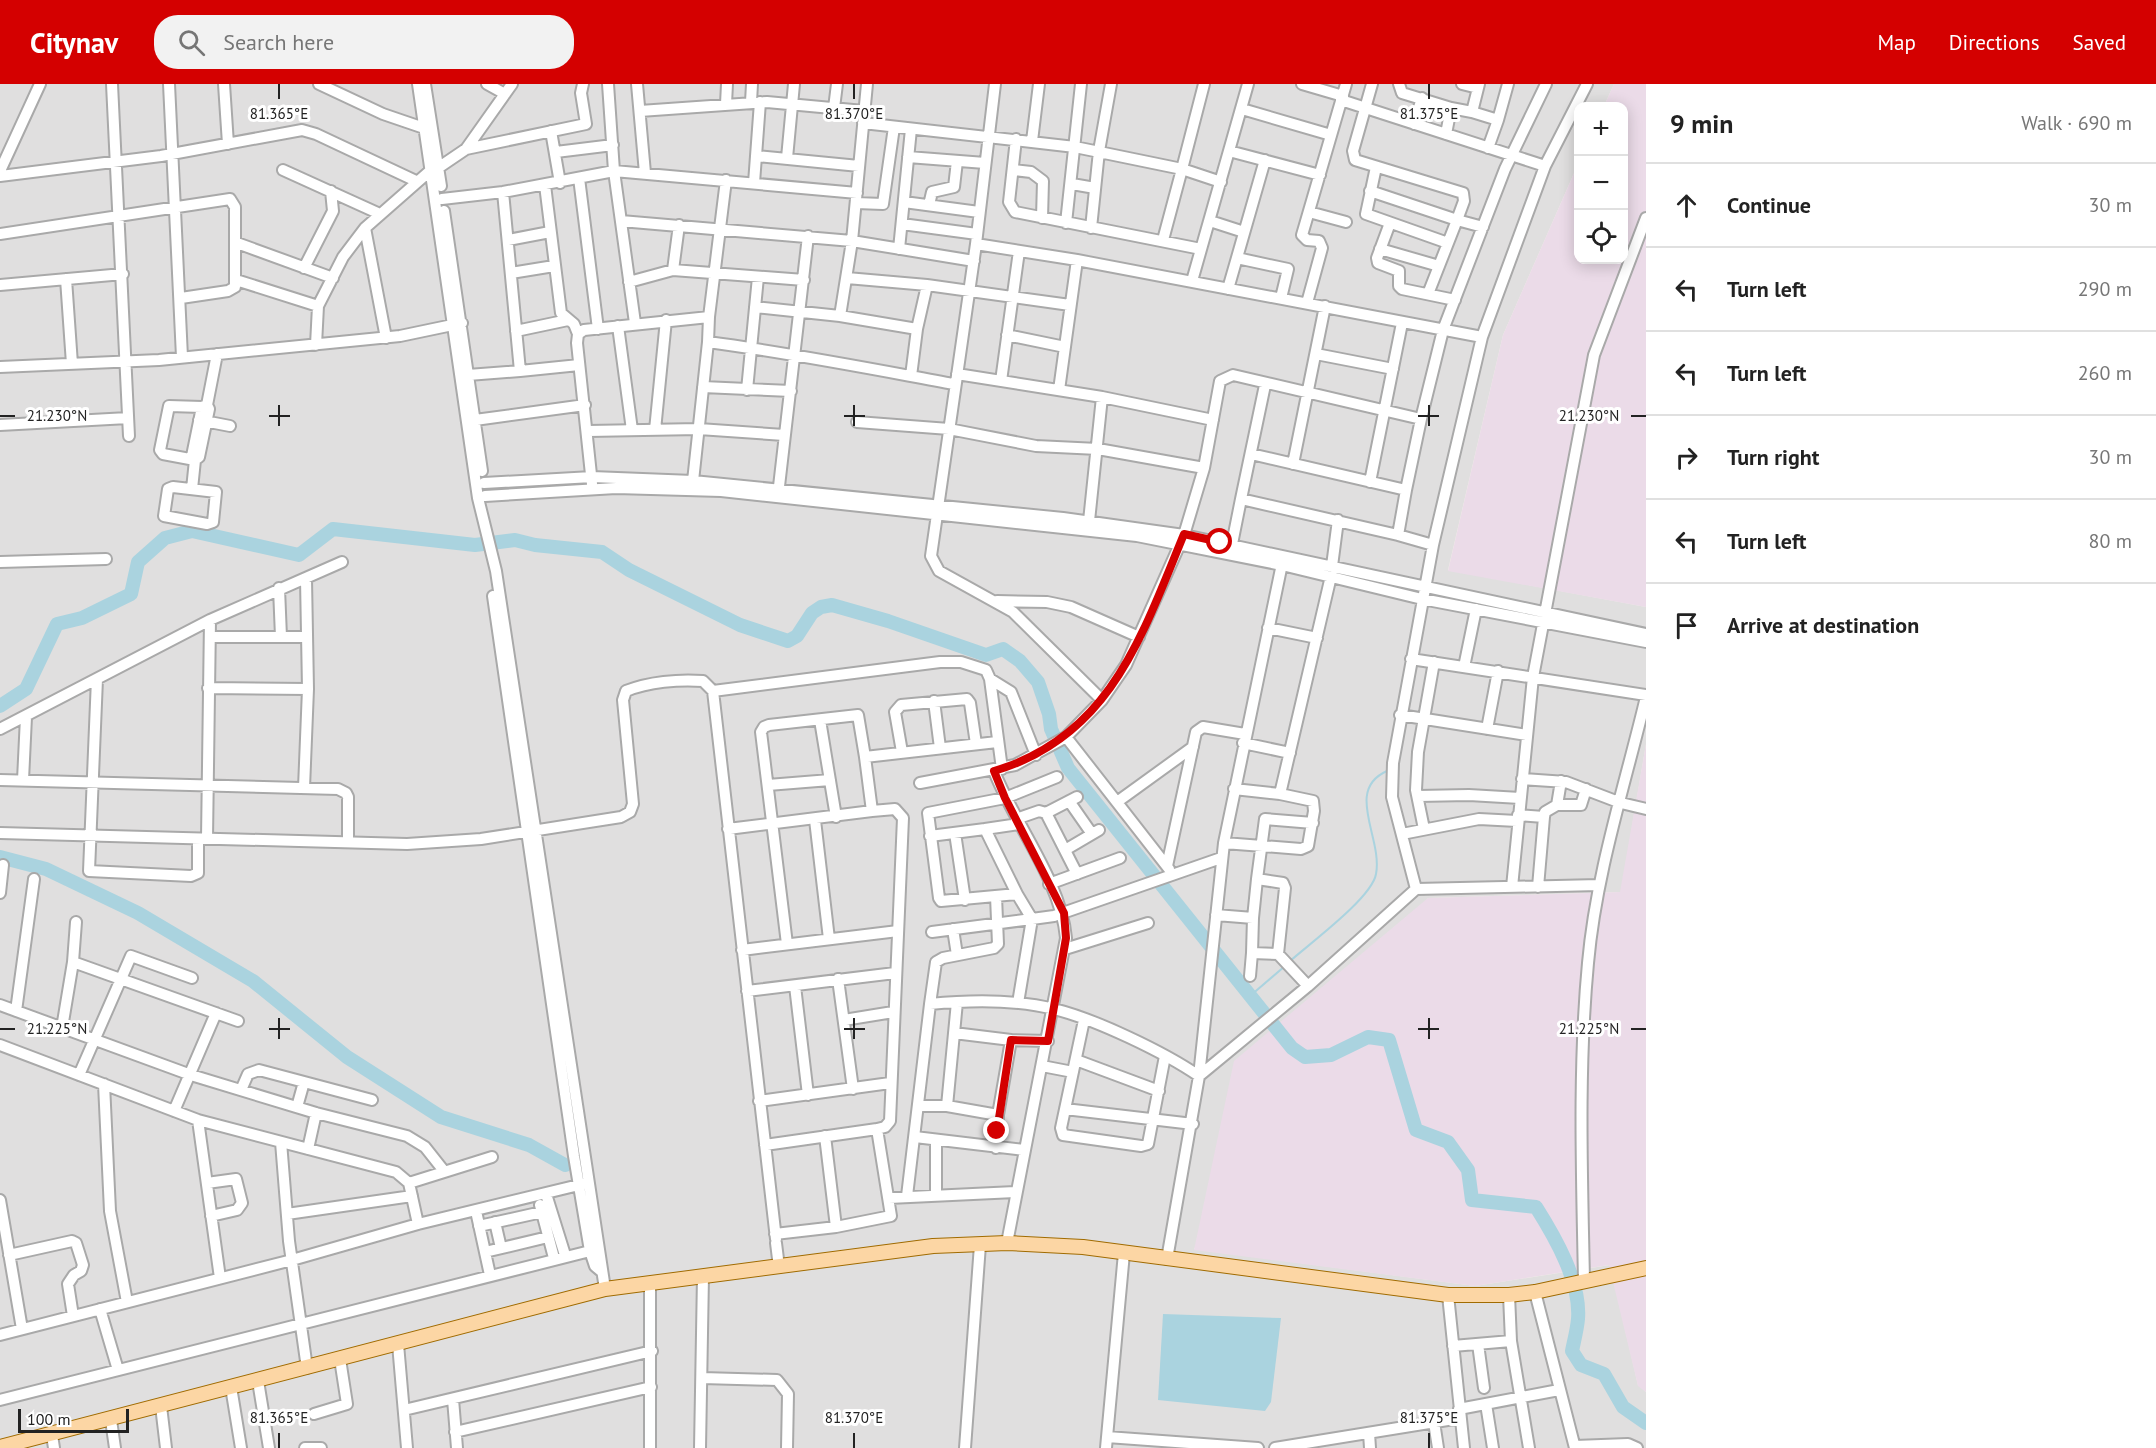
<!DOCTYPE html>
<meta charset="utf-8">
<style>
:root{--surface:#fff;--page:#f2f2f2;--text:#222;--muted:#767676;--line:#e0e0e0;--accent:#d40000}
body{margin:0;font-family:"PT Sans",sans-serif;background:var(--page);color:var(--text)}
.controls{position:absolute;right:18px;top:18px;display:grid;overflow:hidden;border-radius:12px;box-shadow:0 3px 15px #0003}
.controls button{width:54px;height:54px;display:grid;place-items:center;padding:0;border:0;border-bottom:2px solid var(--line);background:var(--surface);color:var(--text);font:30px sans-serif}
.scale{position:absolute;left:18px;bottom:15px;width:111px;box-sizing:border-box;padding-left:6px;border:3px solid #222;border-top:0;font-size:16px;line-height:21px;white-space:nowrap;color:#222;-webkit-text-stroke:4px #fff;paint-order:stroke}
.stop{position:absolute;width:18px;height:18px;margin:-14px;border:4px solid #d40000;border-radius:50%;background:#fff}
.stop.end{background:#d40000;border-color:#fff;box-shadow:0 2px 6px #0008}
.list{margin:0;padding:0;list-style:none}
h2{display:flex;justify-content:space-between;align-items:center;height:78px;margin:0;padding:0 24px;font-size:26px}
h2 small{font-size:20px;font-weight:400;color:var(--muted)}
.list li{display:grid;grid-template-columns:39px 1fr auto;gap:18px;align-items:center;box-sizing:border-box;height:84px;padding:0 24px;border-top:2px solid var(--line)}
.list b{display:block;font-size:22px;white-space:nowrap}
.list em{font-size:20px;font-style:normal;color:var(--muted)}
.icon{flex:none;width:33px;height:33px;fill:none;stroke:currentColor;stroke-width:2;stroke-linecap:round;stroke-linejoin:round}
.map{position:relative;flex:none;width:1646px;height:1364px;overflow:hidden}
header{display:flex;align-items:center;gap:36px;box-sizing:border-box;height:84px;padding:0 30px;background:var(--accent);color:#fff}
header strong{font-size:28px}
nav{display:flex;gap:33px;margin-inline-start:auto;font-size:21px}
.search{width:420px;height:54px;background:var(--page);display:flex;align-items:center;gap:15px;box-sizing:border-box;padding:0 21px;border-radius:24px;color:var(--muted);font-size:22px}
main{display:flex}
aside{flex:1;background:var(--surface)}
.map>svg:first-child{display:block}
</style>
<header>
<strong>Citynav</strong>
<div class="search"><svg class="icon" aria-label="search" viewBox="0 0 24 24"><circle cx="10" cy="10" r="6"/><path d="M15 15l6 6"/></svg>Search here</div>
<nav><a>Map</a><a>Directions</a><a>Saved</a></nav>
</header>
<main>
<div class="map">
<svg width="1646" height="1364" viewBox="0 0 1646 1364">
<rect width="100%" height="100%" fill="#f2efe9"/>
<!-- residential -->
<path fill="#e0dfdf" d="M0,0H1614L1604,22H1578V80L1503,251L1448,486L1646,523V660L1621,808L1428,814L1194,1165L1475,1202L1610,1181L1638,1301L1646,1308V1364H0Z"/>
<!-- industrial -->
<path fill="#ebdbe8" d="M1614,0H1646V523L1448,487L1503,251L1578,80V176H1624V22H1604Z
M1646,660V1308L1638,1302L1609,1181L1475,1202L1194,1166L1234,977L1428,814L1620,808Z"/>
<!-- water -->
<path fill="#aad3df" d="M1163,1230L1281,1234L1271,1318L1265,1327L1158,1316Z"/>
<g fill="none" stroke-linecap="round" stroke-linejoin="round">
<!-- stream -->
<path stroke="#aad3df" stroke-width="2" d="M1289,878C1309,860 1372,814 1376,790C1383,754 1344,706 1387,687
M1250,912L1285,882"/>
<!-- river -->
<path stroke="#aad3df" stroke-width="14" d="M0,622L26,605L57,540L82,534L131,510L138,478L165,454L192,447L299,471L333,445L475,461L515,456L535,461L602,468L629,486L740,541L788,557L797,552L812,529L821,523L832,521L888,537L986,571L1003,565L1020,577L1038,598L1049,630L1051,645L1068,684L1292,964L1305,973L1331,971L1368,953L1389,956L1416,1046L1448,1058L1468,1086L1472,1116L1536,1123C1555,1153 1581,1198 1578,1235C1577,1246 1574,1257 1572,1267L1581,1281L1604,1290L1623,1323L1646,1339
M0,773L46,785L138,829L253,897L347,973L441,1033L529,1061L565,1081"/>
<defs>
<path id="minor" d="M112,0L129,352
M169,0L182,273
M224,0L228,60
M319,0L383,30L424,44
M418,0L478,414L496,487L605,1205
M425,0L441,102
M487,0L505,10
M608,0L614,87L635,239
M637,0L645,89
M995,0L976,160L931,472L939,487L1013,528L1102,616
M1302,0L1343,12
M1372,0L1353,67L1355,76L1463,109L1464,117L1457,136L1483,143
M1399,0L1402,9L1451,24
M1462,0L1478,4
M1341,16L1545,82
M751,18L752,0
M726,20L727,0
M834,24L837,0
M1242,25L1331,51
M640,27L767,18L864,27
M1472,28L1498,36L1508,0
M863,39L1075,63L1182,85L1204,0
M1414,40L1422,14
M551,47L560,99
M1446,50L1451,24L1472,28L1479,0
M1016,55L1009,118L1015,128L1201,165
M1032,57L1039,0
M1488,64L1498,36
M466,65L586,40L581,9L583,0
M1229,67L1320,91
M556,68L613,61
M756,72L859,82
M908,73L985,79
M787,74L794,0
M1376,83L1366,130L1448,159
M438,84L466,65L512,0
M283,86L380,130
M1013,86L1031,88L1043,97L1042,134
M0,87L40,0
M0,92L161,72L302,46L316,50L416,97
M579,94L598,245
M754,99L760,18
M1072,100L1095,104
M545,101L561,229L574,240L578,250
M1370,107L1457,136L1428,210
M503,108L520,287L579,281
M442,115L503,108L614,87L857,109
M904,118L979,128
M856,119L883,120L894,43
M929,121L932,108L954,103L957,77
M444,127L482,387
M1309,128L1346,138
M621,137L852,157L974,177
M1210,137L1244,148
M1066,139L1081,0
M1390,139L1377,174L1378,179L1399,187V202L1402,205L1455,216
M902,140L977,150
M365,144L386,254
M1091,144L1099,67L1111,0
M0,150L230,115L235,123V203L228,207L181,214
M508,156L550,148
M1163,156L1182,85L1221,98
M237,159L333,194
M976,160L1077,176L1482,253
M899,165L911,45
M1380,165L1439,182
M1237,174L1288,185L1281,214
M304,184L333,127L331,107
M673,186L679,141
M511,189L554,182
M847,194L927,201L1070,221
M66,195L72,280
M236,196L318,222
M1192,197L1248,0
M629,198L673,186L804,196
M0,201L123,190
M1228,205L1265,76
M1307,219L1322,164L1319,157L1307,156L1302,151L1346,0
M755,223L840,232L917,245
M840,232L852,157L867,0
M709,233L726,96
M618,242L632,346
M516,247L568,236
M1007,251L1065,263
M316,261L318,222L343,173L365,144L431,86
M1316,270L1393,285
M0,283L159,276L400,252L462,239
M957,290L1102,313L1213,336
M468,291L520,287
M911,292L917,245L927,201
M1001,297L1019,167
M1265,301L1241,415L1398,451
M703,303L791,307
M747,306L758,193
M1059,306L1077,176
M207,321L202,323L192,372L195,376L199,373L209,325L207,321L217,270
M199,336L230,342
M475,336L585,321
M857,338L949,345L1036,362L1098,365L1204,384
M0,341L128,334
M655,346L666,236
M588,347L699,345L784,351
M1251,370L1406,406L1398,451L1433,461
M1293,380L1325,222
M693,397L708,258
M1370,398L1402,239
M484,399L592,393L693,397L1063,434L1184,451L1646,550
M592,400L577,259L578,250L584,246L709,233L708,258C791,269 872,285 954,300
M173,403L216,408L213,438L207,440L164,432L168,405Z
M192,405L195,376L163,370L160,366L169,322L202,323
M1406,406L1421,335
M778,411L808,152
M485,412L616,404L721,407L1137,452L1282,481L1422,515L1646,558
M1089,437L1102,313
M1231,465L1241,415
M0,478L106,475
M1332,482L1338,436
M279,504L281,553
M493,512L574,1072L590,1167L595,1182L601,1187
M997,517L1047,518L1071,523L1139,553
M1268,544L1317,554
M210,553H307
M1411,575L1646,611
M1464,583L1476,525
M97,595L89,787L191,792L198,789V755
M990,595L1011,608L1036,671
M208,604L308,605
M934,617L940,664
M1400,631L1527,651
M820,636L836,733
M0,645L210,536L342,478
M1487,645L1498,587
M1066,653L1169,785
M1243,659L1290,669
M902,668L895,628L901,621L967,615L970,619L976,660
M994,687C1015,741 1061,797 1066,854L1007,1159
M1057,693L1005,714L928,729L939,814L941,817L1017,810L1032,835L1054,832L1221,774
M1522,695L1566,698L1621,719L1646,725
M0,696L338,705L346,709L348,713V758
M23,696L26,633
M920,699L1015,681L1066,653L1102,616L1126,581L1184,451L1204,384L1220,297L1233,291L1421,335L1443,246L1505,85L1546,0
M768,701L830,696
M304,704L308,605L306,495
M1234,705L1280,710L1331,492
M1418,712L1469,711L1520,714
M1069,717L1092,750
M1117,718L1193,663
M1557,721H1581L1586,705
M1046,729L1077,713
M1518,731L1544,733
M1016,735L1039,727L1046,729L1077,790
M815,736L829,855
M728,745L872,727
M1424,745L1416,706L1418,668L1434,578
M0,749L407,760L481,755L621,733L630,728L633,720L623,616L626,607C648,598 679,595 703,597L713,607
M955,749L965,816
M1402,750L1479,735L1517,737
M930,752L985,745
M207,755L210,536
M1224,759L1301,765L1308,762L1314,727L1313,717L1280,710
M1065,766L1099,746
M1167,782L1196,648L1203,643L1245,650
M1257,795L1265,735L1313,739
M1049,800L1120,774
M1512,803L1533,593L1594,271L1646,134
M1538,803L1544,733L1545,728L1557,721L1561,697
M1416,805L1392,713L1393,679L1433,461L1482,253L1545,82L1587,0
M0,809L3,781
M1017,810L985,745L1019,740
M996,812L998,860L994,864L943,874L936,878L930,920C970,916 1014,915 1054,925C1095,935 1164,968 1199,992L1308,902L1416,805L1599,801
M1216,831L1253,834L1257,795L1283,799L1285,804L1278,870L1252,869L1253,834
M953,845L957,871
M932,848L1032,835L1018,919
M787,860L761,648L764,643L769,641L858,631L865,673
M1065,865L1148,839
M742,866L898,847
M1278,870L1308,902
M73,878L238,937
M1250,892L1252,869
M838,895L853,1005
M795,902L808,1011
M747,907L895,889
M0,921L191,991L316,1029L407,1052L425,1063L444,1087
M16,927L34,795
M844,936L893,928
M1084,936L1061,1044L1063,1051L1141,1062L1148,1060L1165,972
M62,944L73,878L76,838
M954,949L1011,956L998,1031L996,1064
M1011,956L1048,957
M0,961L198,1036L396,1088L409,1099L418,1140
M1076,976L1159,1007
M1042,982L1073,988
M79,991L131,872L192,894
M104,1000L110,1127L127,1218
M241,1006L248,990L259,986L372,1016
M759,1017L890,999
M918,1022H947L998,1031
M947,1022L957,918
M297,1023L304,998
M1065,1025L1193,1040
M174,1027L216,929
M198,1036L220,1194
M825,1052L836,1143L891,1132L877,1045
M915,1053L1024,1066
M281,1058L289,1157L307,1284
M765,1061L877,1045L885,1043L890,1037L903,734L895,725L872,727L865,673L997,658
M308,1065L316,1029
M207,1099L236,1095L242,1119L237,1126L211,1132
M409,1099L492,1073
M546,1110L565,1171
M936,1110V1056
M907,1112L930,920
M889,1114L1015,1108
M0,1116L22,1245
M540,1121L554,1174
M476,1127L490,1191
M287,1130L412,1112
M495,1138L501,1164
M479,1142L542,1128
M775,1150L836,1143
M776,1155L713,607L940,578H961L986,586L990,595L1002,685
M776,1159L779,1183
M485,1168L548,1153
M9,1171L72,1157L76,1159L83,1181L81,1187L74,1191L68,1200L73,1232
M1167,1175L1199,992L1224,759L1283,475
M1584,1197C1582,1092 1578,985 1588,879C1596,789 1625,701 1646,613
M1535,1208L1575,1364
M1448,1211L1464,1364
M1509,1211L1511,1257L1529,1364
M100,1225L118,1286
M0,1251L292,1176L418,1140L583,1100
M398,1260L407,1364
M1478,1260L1484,1304
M1453,1262L1511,1257
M702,1294L777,1296L788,1310L787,1364
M258,1297L269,1364
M231,1303L241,1364
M453,1315L457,1364
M0,1316L590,1167
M1486,1320L1493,1364
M161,1322L166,1364
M1459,1325L1559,1306
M404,1326L652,1267
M314,1330L347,1320L340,1275
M111,1336L115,1364
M1434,1338L1438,1364
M455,1348L651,1303
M1369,1349L1370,1364
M52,1351L54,1364
M1107,1353L1258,1364
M1575,1362L1628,1360L1637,1364
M305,1364H321
M650,1364V1199
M700,1364L703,1192
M965,1364L980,1161
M1106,1364L1124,1169
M1275,1364L1460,1334"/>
<path id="major" d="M0,1363L605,1205L933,1162L1007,1159L1083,1163L1448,1211H1509L1535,1208L1646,1184"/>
</defs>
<!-- minor casing -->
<use href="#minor" stroke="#a9a9a9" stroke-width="14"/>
<!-- major casing -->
<use href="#major" stroke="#a06b00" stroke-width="16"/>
<!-- minor -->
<use href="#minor" stroke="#fff" stroke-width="10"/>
<!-- major -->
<use href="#major" stroke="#fcd6a4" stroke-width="14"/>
</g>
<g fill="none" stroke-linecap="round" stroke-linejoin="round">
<!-- route -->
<path stroke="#d40000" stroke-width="8" d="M997,1047L1011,956L1048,957L1066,854L1064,829L1005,714L994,687C1110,653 1142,552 1184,450L1220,458"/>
</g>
<!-- ticks -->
<path fill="none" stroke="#222" stroke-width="2" d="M279,0V15M854,0V15M1429,0V15M279,321V342M854,321V342M1429,321V342M0,332H15M269,332H290M844,332H865M1418,332H1439M1631,332H1646M279,934V955M854,934V955M1429,934V955M0,945H15M269,945H290M844,945H865M1418,945H1439M1631,945H1646M279,1349V1364M854,1349V1364M1429,1349V1364"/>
<g font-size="15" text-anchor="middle" fill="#222" stroke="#fff" stroke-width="6" stroke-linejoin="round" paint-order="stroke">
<text x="279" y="35">81.365°E</text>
<text x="854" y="35">81.370°E</text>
<text x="1429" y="35">81.375°E</text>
<text x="57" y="337">21.230°N</text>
<text x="1589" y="337">21.230°N</text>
<text x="57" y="950">21.225°N</text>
<text x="1589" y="950">21.225°N</text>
<text x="279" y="1339">81.365°E</text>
<text x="854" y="1339">81.370°E</text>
<text x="1429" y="1339">81.375°E</text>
</g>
</svg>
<div class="controls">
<button>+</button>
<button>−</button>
<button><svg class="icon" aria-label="locate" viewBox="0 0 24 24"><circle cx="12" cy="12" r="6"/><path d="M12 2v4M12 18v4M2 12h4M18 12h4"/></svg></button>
</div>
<div class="scale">100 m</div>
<div class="stop" style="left:1220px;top:458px"></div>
<div class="stop end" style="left:997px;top:1047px"></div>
</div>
<aside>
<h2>9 min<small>Walk · 690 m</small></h2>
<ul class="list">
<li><svg class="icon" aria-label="ahead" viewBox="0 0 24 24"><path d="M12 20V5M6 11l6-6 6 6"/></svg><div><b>Continue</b></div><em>30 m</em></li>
<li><svg class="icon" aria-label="left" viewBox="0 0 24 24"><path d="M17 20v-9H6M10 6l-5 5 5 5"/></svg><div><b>Turn left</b></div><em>290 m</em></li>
<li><svg class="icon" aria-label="left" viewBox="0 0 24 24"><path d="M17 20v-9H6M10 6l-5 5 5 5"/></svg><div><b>Turn left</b></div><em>260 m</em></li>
<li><svg class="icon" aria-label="right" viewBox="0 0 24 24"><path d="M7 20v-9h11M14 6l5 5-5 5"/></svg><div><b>Turn right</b></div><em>30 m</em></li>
<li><svg class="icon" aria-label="left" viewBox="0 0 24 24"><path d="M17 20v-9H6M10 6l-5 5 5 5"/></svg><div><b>Turn left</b></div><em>80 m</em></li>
<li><svg class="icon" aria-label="arrive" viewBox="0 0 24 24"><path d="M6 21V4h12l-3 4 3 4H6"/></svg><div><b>Arrive at destination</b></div></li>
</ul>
</aside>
</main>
